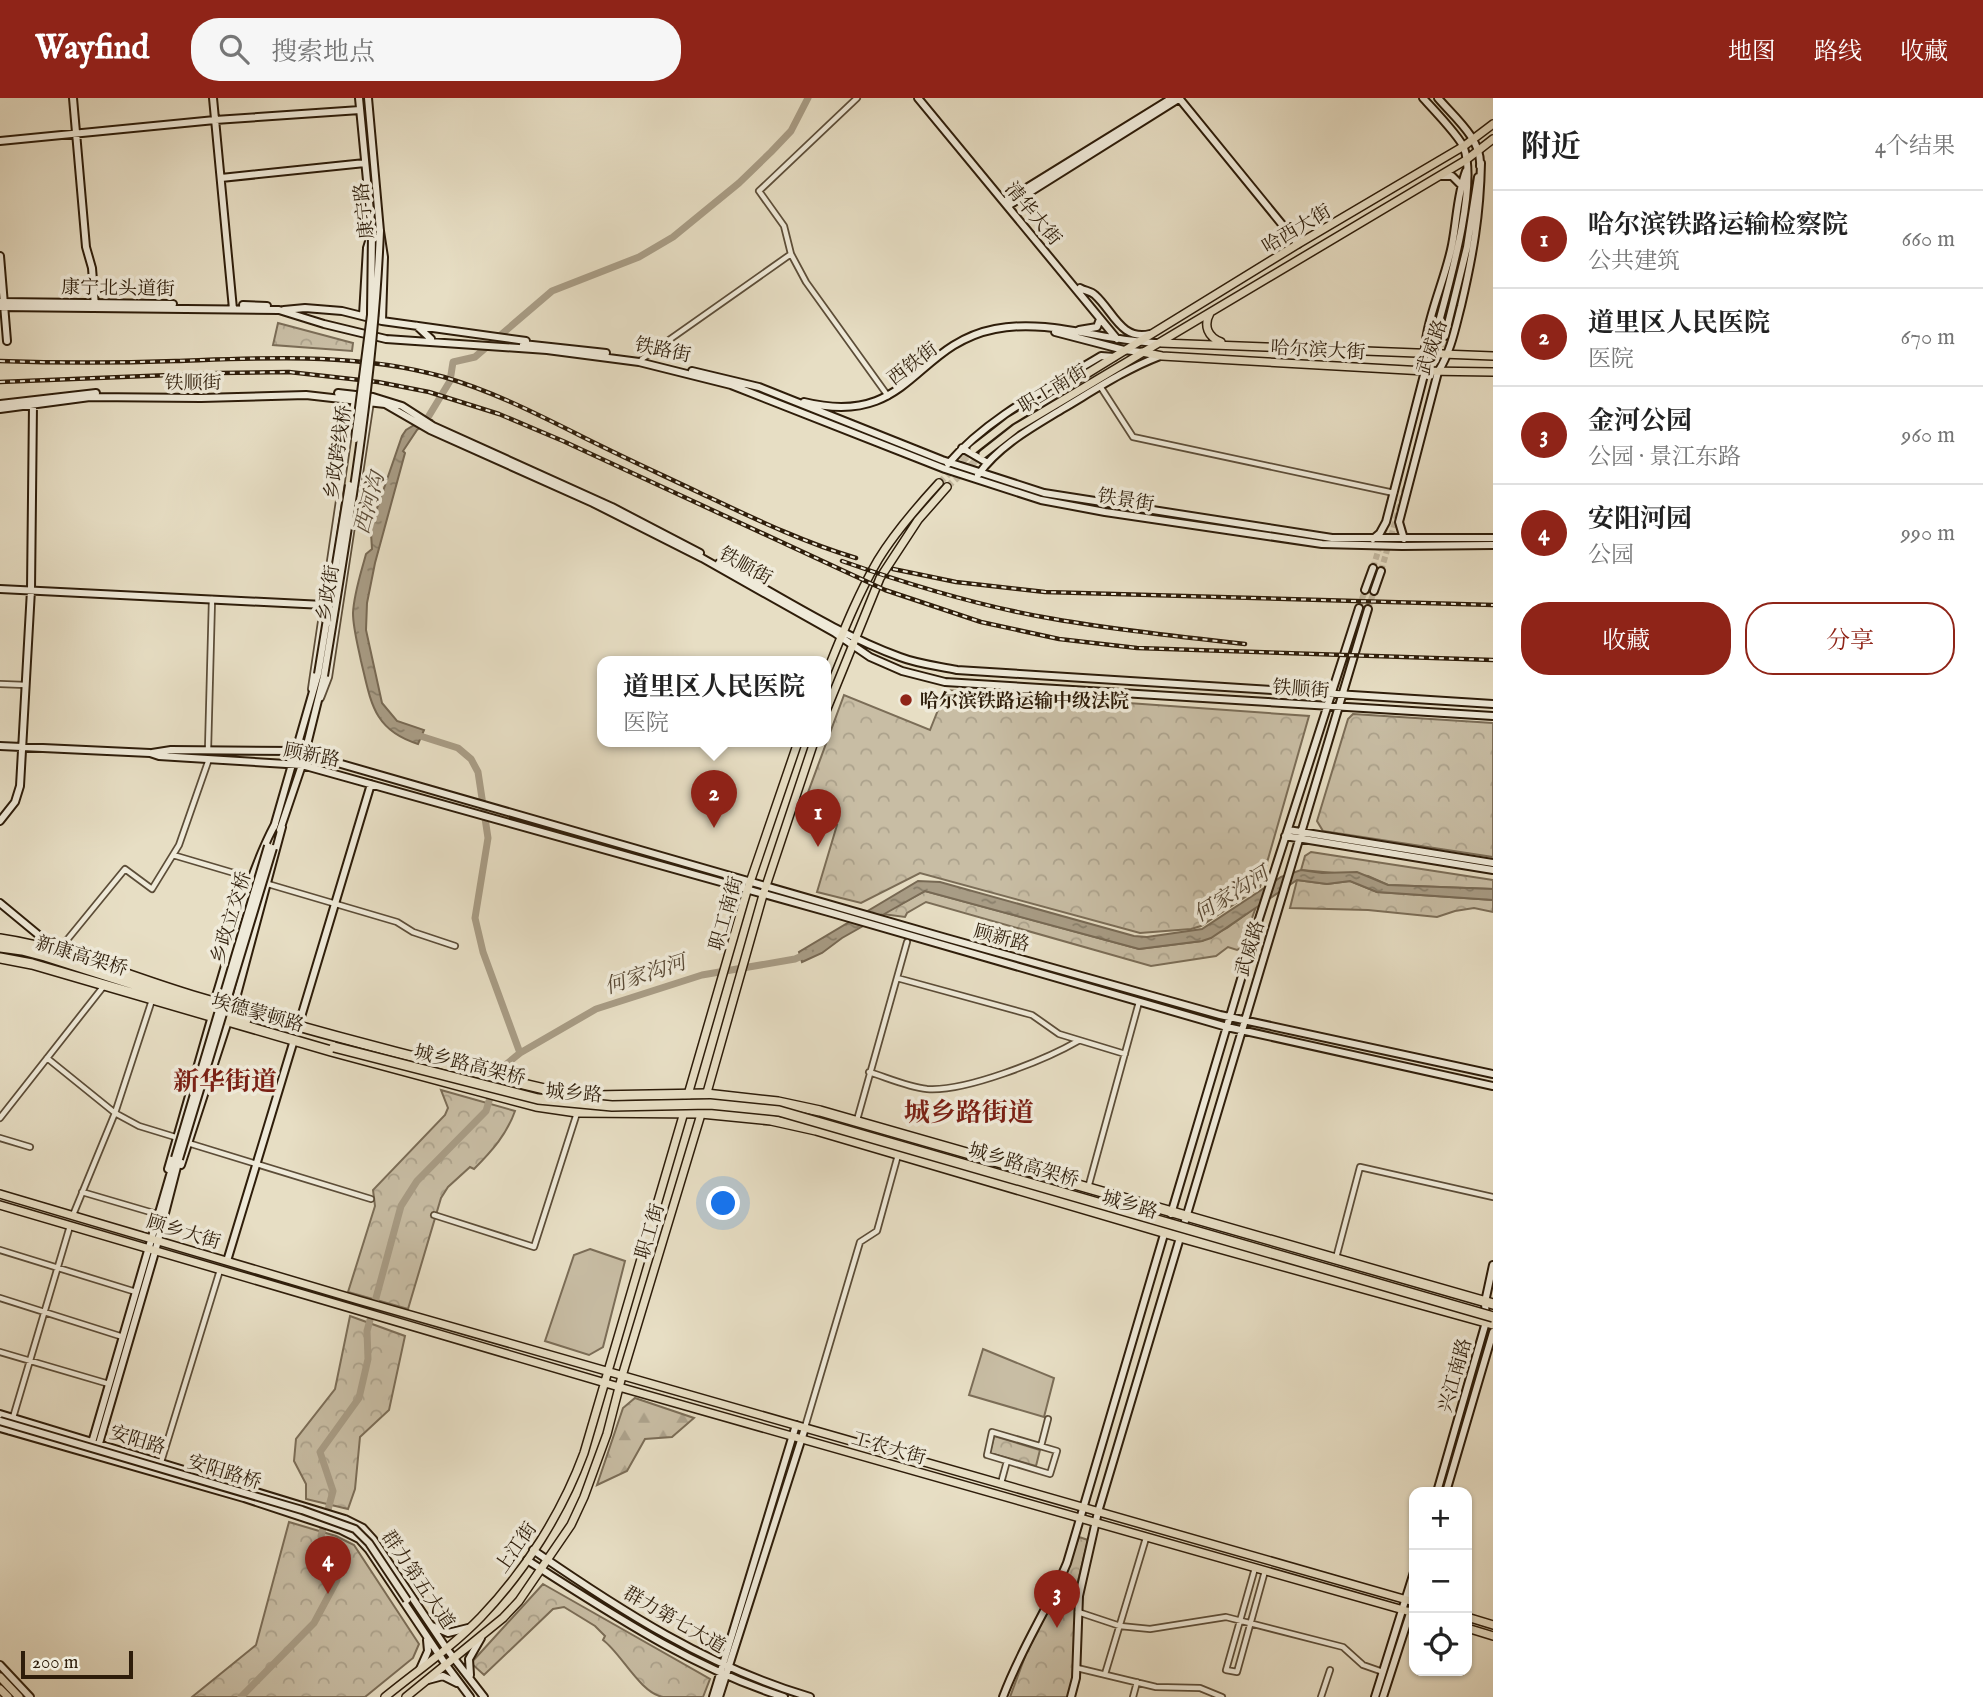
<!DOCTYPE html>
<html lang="zh">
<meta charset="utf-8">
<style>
:root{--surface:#fff;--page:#f6f6f6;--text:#222;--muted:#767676;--line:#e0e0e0;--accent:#8f2418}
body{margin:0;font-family:"IM FELL English","Noto Serif SC",serif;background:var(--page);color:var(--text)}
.controls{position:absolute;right:21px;bottom:21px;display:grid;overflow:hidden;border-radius:14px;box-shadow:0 2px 5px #0004}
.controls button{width:63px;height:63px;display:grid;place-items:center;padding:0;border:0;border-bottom:2px solid var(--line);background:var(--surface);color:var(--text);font:35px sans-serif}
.scale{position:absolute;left:21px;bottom:18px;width:112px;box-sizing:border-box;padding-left:7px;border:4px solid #2e1d0a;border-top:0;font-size:19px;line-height:24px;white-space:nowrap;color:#2e1d0a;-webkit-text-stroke:5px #efead9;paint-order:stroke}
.you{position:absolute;left:724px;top:1106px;width:24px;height:24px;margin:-18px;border:5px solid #fff;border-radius:50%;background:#1a73e8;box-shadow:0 0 0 10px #1a73e833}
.badge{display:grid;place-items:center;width:46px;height:46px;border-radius:50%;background:var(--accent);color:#fff;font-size:23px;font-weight:700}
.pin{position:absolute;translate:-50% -58px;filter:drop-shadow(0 2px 4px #0008)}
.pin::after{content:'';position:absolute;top:37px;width:24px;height:21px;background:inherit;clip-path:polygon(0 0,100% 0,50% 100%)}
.popup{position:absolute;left:597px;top:558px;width:234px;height:91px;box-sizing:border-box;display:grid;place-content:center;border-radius:14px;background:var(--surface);filter:drop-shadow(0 2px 5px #0005);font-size:23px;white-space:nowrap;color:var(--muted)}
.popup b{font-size:26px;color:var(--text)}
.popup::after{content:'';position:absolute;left:50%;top:100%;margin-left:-14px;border:14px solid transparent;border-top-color:var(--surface)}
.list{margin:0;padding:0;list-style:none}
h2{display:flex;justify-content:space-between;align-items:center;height:91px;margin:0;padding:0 28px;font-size:30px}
h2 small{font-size:23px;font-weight:400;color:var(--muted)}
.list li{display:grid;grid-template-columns:46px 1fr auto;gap:21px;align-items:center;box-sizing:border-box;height:98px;padding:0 28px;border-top:2px solid var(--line)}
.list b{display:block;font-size:26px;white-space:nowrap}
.list p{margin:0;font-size:23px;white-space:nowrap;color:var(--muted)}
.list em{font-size:23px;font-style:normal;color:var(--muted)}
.actions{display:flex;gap:14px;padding:21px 28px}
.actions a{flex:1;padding:16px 0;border:2px solid var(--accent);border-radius:28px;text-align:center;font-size:24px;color:var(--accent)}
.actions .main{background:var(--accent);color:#fff}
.icon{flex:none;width:38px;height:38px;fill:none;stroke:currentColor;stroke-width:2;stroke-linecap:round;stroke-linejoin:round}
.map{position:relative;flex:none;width:1493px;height:1599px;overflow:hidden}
header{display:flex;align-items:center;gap:42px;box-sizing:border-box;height:98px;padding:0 35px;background:var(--accent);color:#fff}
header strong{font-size:33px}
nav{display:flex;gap:38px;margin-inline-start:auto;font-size:24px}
.search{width:490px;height:63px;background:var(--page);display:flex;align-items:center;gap:18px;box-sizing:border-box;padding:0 24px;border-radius:28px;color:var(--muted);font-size:26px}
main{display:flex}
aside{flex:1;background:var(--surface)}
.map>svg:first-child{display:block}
</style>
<header>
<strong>Wayfind</strong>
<div class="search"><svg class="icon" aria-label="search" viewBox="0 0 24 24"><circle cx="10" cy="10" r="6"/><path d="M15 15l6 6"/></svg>搜索地点</div>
<nav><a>地图</a><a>路线</a><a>收藏</a></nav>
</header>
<main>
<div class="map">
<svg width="1493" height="1599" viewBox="0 0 1493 1599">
<defs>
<pattern id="forest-firs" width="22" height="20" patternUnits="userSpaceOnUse" patternTransform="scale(1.75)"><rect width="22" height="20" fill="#c8bda4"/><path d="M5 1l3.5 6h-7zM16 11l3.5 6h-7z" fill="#aca28c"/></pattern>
<pattern id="park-crowns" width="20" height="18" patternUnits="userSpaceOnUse" patternTransform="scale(1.75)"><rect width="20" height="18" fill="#c8bda4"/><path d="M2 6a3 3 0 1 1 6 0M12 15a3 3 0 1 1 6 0" fill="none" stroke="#aca28c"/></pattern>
<pattern id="water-ripples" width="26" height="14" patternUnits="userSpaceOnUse" patternTransform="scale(1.75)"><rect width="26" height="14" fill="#a89c85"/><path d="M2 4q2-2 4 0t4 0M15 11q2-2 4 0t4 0" fill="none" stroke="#897f6b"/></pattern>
</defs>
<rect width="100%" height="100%" fill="#e7dec4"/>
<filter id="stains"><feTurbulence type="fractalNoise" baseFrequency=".00286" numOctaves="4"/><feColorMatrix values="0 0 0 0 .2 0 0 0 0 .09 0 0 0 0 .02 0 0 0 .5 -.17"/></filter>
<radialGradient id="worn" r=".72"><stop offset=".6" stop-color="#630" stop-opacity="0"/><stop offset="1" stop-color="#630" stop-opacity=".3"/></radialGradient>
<!-- forest -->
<path fill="url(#forest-firs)" stroke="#7b6d57" stroke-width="2" d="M635,1300L694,1320L672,1339L645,1341L627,1373L597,1387L623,1310Z"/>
<!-- park -->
<path fill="url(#park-crowns)" stroke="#7b6d57" stroke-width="2" d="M278,225L353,245L352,253L273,247Z
M946,592L1309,618L1260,789L1201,828L1191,831L1140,835L920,775L861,805L817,794L837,727L800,716L844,597L930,632Z
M1353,616L1493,625V759L1323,733L1317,723L1348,621Z
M1311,754L1493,782V791L1388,787L1368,778L1301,772L1305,758Z
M1297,782L1327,786L1350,783L1377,794L1493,802V814L1474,810L1455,813L1437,819L1368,812L1290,810Z
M925,793L1139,851L1202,843L1227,830L1256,809L1241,850L1237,852L1228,849L1216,858L1151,868L926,804L907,815L905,819L882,816Z
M441,992L515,1013C507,1036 492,1053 474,1071L470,1069L448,1089L441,1100L408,1211L348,1194L375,1108L373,1092L445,1017L448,1010Z
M350,1218L405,1238L389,1312L360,1339L355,1391L348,1411L306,1401V1386L294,1363L296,1341L335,1291Z
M994,1338L1040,1352L1036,1368L990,1355Z
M289,1424L336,1438L354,1447L419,1546L413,1560L365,1599H192L256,1547Z
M1079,1439L1088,1442L1075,1495V1579L1071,1599H1010L1026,1556L1062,1485Z
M543,1486L710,1581L703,1599C690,1599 675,1599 663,1599C640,1595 621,1555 603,1542L605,1538L595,1528L564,1509L553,1511L484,1577L471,1565Z"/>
<!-- garden -->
<path fill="#c8bda4" stroke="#7b6d57" stroke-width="2" d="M590,1151L625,1163L603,1249L589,1257L545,1243L574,1157Z
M983,1251L1054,1280L1044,1319L969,1297Z"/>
<!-- water -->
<path fill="url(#water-ripples)" stroke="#776954" stroke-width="2" d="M424,321L431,322L417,332L403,353L405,355L375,465L367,505L366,532L382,605L397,623L424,632L418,646C373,632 371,604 361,563C358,548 353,530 353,515C354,495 361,475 366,456L372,451L371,435L373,422L402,338L406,332Z
M1301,772L1322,775L1357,774L1388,787L1493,791V802L1377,794L1350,783L1327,786L1297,782L1211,840L1202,843L1139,851L925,793L842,840L822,855L802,864L799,854L918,783L940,784L1134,838L1147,839L1202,831L1281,779Z"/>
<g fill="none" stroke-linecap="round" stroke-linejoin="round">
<!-- river -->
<path stroke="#a89c85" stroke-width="7" d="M420,325L427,321L450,283L453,264L475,259L552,193L639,159L673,139L739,85L771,54L791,33L808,0
M414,636L458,650L471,661L478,674L488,740L475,820L483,854L520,955
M241,1599L314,1525L337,1482L321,1438L333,1393L320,1354L359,1300L368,1261L367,1233L401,1108L417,1083L486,1013L498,973L520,955L596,911L702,877L795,861L809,855"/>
<!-- secondary-tunnel -->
<path stroke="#c2b79f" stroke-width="6" stroke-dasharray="6 3" stroke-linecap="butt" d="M1426,271L1436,235
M1435,275L1445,238
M1373,470L1386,427
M1381,473L1405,390
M1359,510L1365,492
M1368,511L1374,493"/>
<!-- primary-tunnel -->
<path stroke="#c2b79f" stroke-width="7" stroke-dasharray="7 3.5" stroke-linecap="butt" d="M939,385L974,352
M947,389L983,356"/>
<defs>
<path id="street" d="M791,156L806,184L888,298
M642,261L791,156L784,128L759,93L857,0
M1100,288L1133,339L1394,395
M0,586L26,587
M311,591L354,302
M321,600L329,579L371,303
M208,652L212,501
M173,757L251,780
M268,786L397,824L413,834L455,848
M58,853L125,771L152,791L179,747L209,661
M897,880L1032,917L1059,936L1125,956
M47,960L115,1015L139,1028L175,1039
M869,974C888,980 908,989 927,991C965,994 1045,962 1078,943
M0,1020L103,889
M857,1022L907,844
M0,1040L30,1049
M188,1045L371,1101
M1088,1090L1139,904
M82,1094L157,1116
M73,1117L115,1015L152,902
M434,1117L534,1149L577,1015
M0,1152L136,1194
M1336,1160L1360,1069L1493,1099
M0,1200L123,1239
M0,1254L109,1286
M805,1329L860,1144L877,1133L898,1057
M9,1333L70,1128
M1041,1348L1048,1321
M161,1364L220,1172
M1001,1385L1007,1363L1050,1376L1057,1353L992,1334L987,1357L1007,1363
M1255,1470L1226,1572L1237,1574L1265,1473
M1078,1514L1120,1528L1150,1531L1226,1519L1343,1549L1363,1567L1383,1574
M1077,1570L1156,1589L1200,1590L1222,1599
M1105,1576L1146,1440
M1133,1599L1137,1584
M1321,1599L1330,1572"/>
<path id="secondary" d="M73,0L86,149L92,170L95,208
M213,0L233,211
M359,0L372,134L367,150L363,217
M368,0L380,133L384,159L382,223
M918,0L1117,241
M1179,0L1298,146
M1423,0C1433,11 1460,39 1464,50C1478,90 1447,193 1436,235
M1438,0C1454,19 1482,41 1480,68
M0,43L215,22L360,12
M1441,78H1452L1461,87
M221,80L365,65
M1007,102L1172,0
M1011,106L1180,0
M0,158L7,243
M1080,190C1085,193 1091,193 1095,197C1113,213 1121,243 1150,236
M0,204L173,206
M243,207L267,208
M0,209L279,212L324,226L386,241L547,252L639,264L731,287L945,371L1041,402L1105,414L1322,446L1402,448L1493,447
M284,212L305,210L342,213L382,223L526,243
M417,228L431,241
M1079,232L1097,229L1100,221
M1055,234L1124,252L1141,254
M1445,238L1467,149L1478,79
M523,246L606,255
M692,273L759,289L942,362L1044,395L1332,440H1493
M338,295L373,299L402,308L433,328L612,409L700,455
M804,304C910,330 913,247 995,231C1050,220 1105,244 1160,245
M0,306L96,295
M0,311L90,299L201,300L306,297L385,306L430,332L593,405L702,460L835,535L870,559L902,573L945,584L1493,618
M962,350L986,364
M948,366C988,319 1048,290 1101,258L1114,259
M978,377C999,347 1033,329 1064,310C1096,291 1126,271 1160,258
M1373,441L1380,435L1386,424L1425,273C1420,231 1444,188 1452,147C1457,122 1457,97 1466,73
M1404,441L1399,424L1438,274C1451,253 1455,231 1461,208C1473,157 1480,117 1481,65
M719,465C778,497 837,536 900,559C918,566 938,568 957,572L1493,606
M0,491L324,507
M1365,492L1373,470
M1374,493L1381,473
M0,648L150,655L159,658L302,667L832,815L1227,929L1493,988
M152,655L171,652L296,653L946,840L1220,917L1493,976
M0,723L15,704L20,688L31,492L33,306
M274,729L318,576
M280,732L302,667L324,578
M1288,732L1493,765
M1285,738L1493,772
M0,805L58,853
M216,898C234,840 247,779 275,726
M235,904L282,729
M298,929L371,686
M181,1067L228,923
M168,1071L212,918
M1171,1116L1258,824L1359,510
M227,1163L294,942
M0,1316L345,1421L363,1430L373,1441L446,1550L484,1599
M0,1330L244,1400L341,1432L359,1441L369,1452L446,1567L470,1599
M91,1348L175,1060
M98,1349L155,1154L179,1061
M1437,1394L1486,1224L1485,1204L1493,1167
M1446,1394L1493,1234
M533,1452C620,1512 708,1569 810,1599
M527,1462C609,1514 690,1569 784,1599
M432,1528L448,1535L468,1530
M0,1567L30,1599
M420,1571L428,1553L427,1542
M470,1577L469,1561L481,1540
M428,1582L443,1578L457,1585
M713,1599L796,1327
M719,1599L805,1330
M1003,1599C1020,1552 1048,1511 1067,1465L1165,1133
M1071,1599L1076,1580L1079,1498L1098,1414L1368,511
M1375,1599L1414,1474
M1383,1599L1414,1503"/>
<path id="primary" d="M1210,215C1203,228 1208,239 1221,244
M1161,245L1493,258
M1142,254L1162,258L1425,273L1493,274
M974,351L1010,323L1298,146L1464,48L1493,26
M983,356L1016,330L1466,62L1493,41
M826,576C842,537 857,498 878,462C895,434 917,409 939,385
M826,613L880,480L918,422L947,389
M706,998L763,797L814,644
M687,1000L747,793L798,644
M0,1096L358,1202L1414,1504
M0,1107L619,1289L1414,1515
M1467,1519L1493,1527
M1467,1530L1493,1538
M0,1579L19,1599
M0,1591L8,1599
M385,1599C417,1573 452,1549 481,1519C525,1473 562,1415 584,1355L685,1011
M406,1599L503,1520L519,1503L571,1427L584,1399L607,1336L622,1278L702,1013"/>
<path id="highway" d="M0,841C67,851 129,879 193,898C312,933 432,965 553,993L594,998L706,996L778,1004L820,1013L1493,1206
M0,849L22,852L45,858L246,922
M0,860L32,866L331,953L536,1008L577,1014L701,1015L771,1022L816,1032L1180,1139L1493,1226"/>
</defs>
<!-- street casing -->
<use href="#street" stroke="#5c4d38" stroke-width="8"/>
<!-- secondary casing -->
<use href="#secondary" stroke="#2e1d0a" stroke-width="10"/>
<!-- primary casing -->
<use href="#primary" stroke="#2e1d0a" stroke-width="10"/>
<!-- highway casing -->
<use href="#highway" stroke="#2e1d0a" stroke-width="12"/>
<!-- street -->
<use href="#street" stroke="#efead9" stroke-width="4.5"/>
<!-- secondary -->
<use href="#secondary" stroke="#efead9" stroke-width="6"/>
<!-- primary -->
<use href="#primary" stroke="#e7dec4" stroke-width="7"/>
<!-- highway -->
<use href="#highway" stroke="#e7dec4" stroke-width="9"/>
<defs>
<path id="rail" d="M0,263C58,265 117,265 175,263C265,260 356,254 444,279C491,293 531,313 575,335C616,356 658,375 700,395C751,419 802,444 856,460
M0,284L219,275L289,274L378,284L429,294L499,316L563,343L885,492L981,524L1059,541L1137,550L1493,562
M842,463C910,487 982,509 1054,521C1117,532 1181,539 1245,546
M893,471L956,484L1045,494L1493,507"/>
</defs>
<!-- rail casing -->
<use href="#rail" stroke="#2e1d0a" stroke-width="4.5"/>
<!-- rail -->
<use href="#rail" stroke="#efead9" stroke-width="2" stroke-dasharray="5" stroke-linecap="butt"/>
<defs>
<path id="secondary-bridge" d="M355,341L371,217L372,134
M318,576L349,387
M324,578C348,431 374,283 380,133
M175,1060L268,748
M179,1061L273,750
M0,1323L302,1412L355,1431L369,1445L407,1502"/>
<path id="highway-bridge" d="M334,949L538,1001L612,1008L710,1006L779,1013L1493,1219"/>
</defs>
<!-- secondary-bridge casing -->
<use href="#secondary-bridge" stroke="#2e1d0a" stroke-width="10" stroke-linecap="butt"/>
<!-- highway-bridge casing -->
<use href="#highway-bridge" stroke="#2e1d0a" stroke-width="12" stroke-linecap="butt"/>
<!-- secondary-bridge -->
<use href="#secondary-bridge" stroke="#efead9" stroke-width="6"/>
<!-- highway-bridge -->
<use href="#highway-bridge" stroke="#e7dec4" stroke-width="9"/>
</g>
<!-- markers -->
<circle fill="#8f2418" stroke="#efead9" stroke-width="2.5" cx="906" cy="602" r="7"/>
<g text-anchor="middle" stroke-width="7" stroke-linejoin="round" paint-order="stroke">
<!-- street labels -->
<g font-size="19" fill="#2e1d0a" stroke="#efead9">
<text transform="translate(363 113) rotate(-96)" y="7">康宁路</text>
<text transform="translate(1034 115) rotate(50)" y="7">清华大街</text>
<text transform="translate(1296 130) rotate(-31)" y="7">哈西大街</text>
<text transform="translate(118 189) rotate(1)" y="7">康宁北头道街</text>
<text transform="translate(1431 249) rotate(-71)" y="7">武威路</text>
<text transform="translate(663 251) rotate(12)" y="7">铁路街</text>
<text transform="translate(1318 251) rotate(3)" y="7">哈尔滨大街</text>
<text transform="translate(912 265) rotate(-37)" y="7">西铁街</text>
<text x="193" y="291">铁顺街</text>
<text transform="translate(1052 290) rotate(-31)" y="7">职工南街</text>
<text transform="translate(337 354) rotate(-82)" y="7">乡政跨线桥</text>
<text transform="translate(1126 401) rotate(9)" y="7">铁景街</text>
<text transform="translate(746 467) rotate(29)" y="7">铁顺街</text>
<text transform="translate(327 495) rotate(-81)" y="7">乡政街</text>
<text transform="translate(1301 590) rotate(4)" y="7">铁顺街</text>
<text transform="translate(312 656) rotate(11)" y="7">顾新路</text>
<text transform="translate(725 815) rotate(-74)" y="7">职工南街</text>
<text transform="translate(230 819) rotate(-73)" y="7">乡政立交桥</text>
<text transform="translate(1002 839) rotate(15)" y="7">顾新路</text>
<text transform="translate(1249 850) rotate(-73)" y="7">武威路</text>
<text transform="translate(82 857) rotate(17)" y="7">新康高架桥</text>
<text transform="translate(258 914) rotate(16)" y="7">埃德蒙顿路</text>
<text transform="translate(470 966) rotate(14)" y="7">城乡路高架桥</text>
<text transform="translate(574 994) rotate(5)" y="7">城乡路</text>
<text transform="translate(1024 1066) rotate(16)" y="7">城乡路高架桥</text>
<text transform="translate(1130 1106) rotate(16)" y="7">城乡路</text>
<text transform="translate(184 1133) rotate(17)" y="7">顾乡大街</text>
<text transform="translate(649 1133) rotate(-73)" y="7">职工街</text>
<text transform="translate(1454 1277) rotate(-74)" y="7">兴江南路</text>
<text transform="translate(138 1341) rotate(17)" y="7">安阳路</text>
<text transform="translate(889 1349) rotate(16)" y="7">工农大街</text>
<text transform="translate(225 1373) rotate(17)" y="7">安阳路桥</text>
<text transform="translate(515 1449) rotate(-55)" y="7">上江街</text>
<text transform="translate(419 1481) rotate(56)" y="7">群力第五大道</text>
<text transform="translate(675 1521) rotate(30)" y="7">群力第七大道</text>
</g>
<!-- poi labels -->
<g font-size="19" font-weight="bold" fill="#2e1d0a" stroke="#efead9" text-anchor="start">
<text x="920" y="609">哈尔滨铁路运输中级法院</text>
</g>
<!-- water labels -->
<g font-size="21" font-style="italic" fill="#594935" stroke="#efead9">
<text transform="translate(369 405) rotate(-75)" y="7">西河沟</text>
<text transform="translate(1231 796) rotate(-32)" y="7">何家沟河</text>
<text transform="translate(645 876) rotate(-18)" y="7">何家沟河</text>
</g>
<!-- district labels -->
<g font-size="26" font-weight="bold" fill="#7a1f14" stroke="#efead9">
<text x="225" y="992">新华街道</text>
<text x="969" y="1023">城乡路街道</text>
</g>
</g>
<rect width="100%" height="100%" filter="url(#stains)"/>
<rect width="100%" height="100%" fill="url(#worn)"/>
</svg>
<div class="controls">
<button>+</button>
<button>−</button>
<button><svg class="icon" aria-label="locate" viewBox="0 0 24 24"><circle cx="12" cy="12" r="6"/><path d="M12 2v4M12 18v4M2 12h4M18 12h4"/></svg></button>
</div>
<div class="scale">200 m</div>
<div class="you"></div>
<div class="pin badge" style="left:818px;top:749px">1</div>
<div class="pin badge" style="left:714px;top:730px">2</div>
<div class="popup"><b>道里区人民医院</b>医院</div>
<div class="pin badge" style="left:1057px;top:1530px">3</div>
<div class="pin badge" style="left:328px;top:1496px">4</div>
</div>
<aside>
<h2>附近<small>4个结果</small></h2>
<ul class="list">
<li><span class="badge">1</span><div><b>哈尔滨铁路运输检察院</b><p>公共建筑</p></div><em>660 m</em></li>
<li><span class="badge">2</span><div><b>道里区人民医院</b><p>医院</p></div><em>670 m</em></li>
<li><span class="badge">3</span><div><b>金河公园</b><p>公园 · 景江东路</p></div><em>960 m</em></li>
<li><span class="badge">4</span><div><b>安阳河园</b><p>公园</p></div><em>990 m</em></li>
</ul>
<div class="actions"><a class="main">收藏</a><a>分享</a></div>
</aside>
</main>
